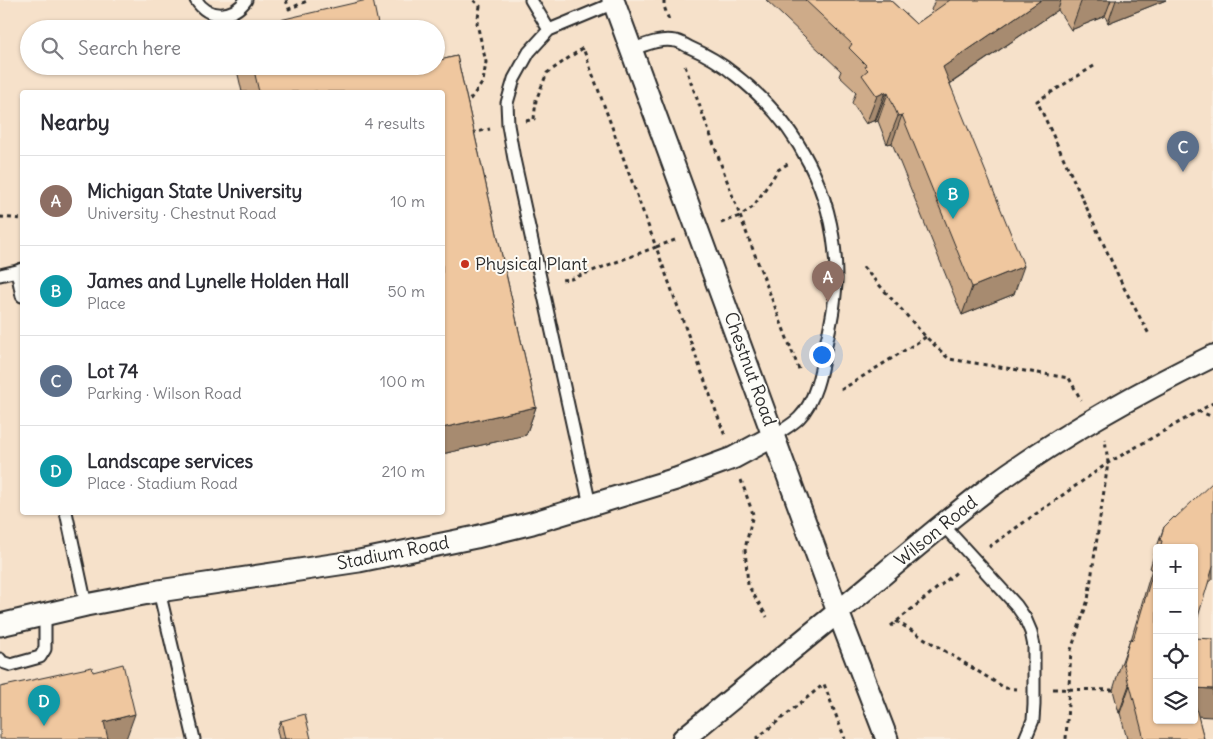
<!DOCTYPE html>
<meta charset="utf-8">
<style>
:root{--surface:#fff;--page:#f2f2f3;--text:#2b2b33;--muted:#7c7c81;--line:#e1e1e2;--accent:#7c3aed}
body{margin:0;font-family:Delius,sans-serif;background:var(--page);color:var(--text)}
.controls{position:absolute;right:15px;bottom:15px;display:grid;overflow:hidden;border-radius:5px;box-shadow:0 1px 4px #0004}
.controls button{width:45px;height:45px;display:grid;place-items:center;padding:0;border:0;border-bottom:1px solid var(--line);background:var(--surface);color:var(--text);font:25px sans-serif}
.you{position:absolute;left:821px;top:354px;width:18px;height:18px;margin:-12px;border:4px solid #fff;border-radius:50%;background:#1a73e8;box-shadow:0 0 0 8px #1a73e833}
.badge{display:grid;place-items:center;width:32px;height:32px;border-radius:50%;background:var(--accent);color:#fff;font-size:16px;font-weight:700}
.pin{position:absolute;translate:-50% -41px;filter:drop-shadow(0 1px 2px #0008)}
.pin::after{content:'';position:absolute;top:26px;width:18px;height:15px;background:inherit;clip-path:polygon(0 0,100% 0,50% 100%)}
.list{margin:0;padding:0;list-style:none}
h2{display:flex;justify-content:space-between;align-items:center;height:65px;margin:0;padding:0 20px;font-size:21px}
h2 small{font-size:16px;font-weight:400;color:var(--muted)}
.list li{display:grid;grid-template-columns:32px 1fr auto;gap:15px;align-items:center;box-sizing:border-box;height:90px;padding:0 20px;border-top:1px solid var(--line)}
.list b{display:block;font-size:19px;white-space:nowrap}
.list p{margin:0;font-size:16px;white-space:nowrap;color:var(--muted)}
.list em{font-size:16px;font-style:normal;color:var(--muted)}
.icon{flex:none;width:28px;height:28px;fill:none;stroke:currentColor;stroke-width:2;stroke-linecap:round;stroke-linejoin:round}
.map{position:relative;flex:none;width:1213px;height:739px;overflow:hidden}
.search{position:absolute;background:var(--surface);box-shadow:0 1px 4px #0004;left:20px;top:20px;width:425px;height:55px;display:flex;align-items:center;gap:12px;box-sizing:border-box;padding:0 18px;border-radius:28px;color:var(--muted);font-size:19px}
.panel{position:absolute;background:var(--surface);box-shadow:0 1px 4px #0004;left:20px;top:90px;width:425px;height:425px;border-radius:5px}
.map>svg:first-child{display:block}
</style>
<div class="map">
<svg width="1213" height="739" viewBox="0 0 1213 739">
<rect width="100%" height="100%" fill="#f9ecdd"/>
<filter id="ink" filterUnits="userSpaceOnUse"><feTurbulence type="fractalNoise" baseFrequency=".02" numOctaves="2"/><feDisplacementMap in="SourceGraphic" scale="10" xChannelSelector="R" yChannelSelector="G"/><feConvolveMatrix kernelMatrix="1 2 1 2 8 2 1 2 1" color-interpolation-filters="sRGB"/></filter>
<g filter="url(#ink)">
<!-- built -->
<path fill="#f6e1ca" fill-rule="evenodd" d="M0,0H1213V739H0ZM29,29H436V66H29ZM22,92H442V512H22ZM1157,548H1194V720H1157Z"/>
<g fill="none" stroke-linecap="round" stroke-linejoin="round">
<defs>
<path id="lane" d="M196,0C209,20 233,18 246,0
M531,0L549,30
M631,50C645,45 660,38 675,41C679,41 685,45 689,47C705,54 721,63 734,74C798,123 836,195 836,277C836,298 832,319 827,340C822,365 817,400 799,418C792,425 782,430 774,436
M22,269L17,271L22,296
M0,275L17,271
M590,505L514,159L508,125L507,103L514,79L529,52L549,30L614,3
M66,512L86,605
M942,524L1016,605L1025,618L1031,632L1034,646V705L1033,720L1025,739
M159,591L194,739
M0,659L2,662L11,665L40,657L45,649V615"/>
<path id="street" d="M613,0L838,612L887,739
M0,625L86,605L159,591L359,561L476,537L532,523L676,479L733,458L774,436
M683,739C740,692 798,645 855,598C899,561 943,523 989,488C1059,436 1135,394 1213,356"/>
</defs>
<!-- lane casing -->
<use href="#lane" stroke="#2b2b2b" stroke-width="15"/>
<!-- street casing -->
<use href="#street" stroke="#2b2b2b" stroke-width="25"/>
<!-- path -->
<path stroke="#2b2b2b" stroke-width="3" stroke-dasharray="4 4" stroke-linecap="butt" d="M286,0L289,9L309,0
M664,0V6L670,23
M685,66L740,216L800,372
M1094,66L1037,101L1123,286L1150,336
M465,106L483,82L486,62L477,24L480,6L473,0
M526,121L534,119L536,100L547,73L583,48L656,247L571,279L560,280
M472,133L490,129
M0,217L22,219
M721,223L740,216L753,207L778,170L789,163
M675,240L656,247L725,436
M863,267L926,337L949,359L1069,378L1081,400
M841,390L926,337
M1198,411L1213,417
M741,480L753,514L745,549L748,585L767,617
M989,547L1108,463L1213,403
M896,621L1005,688L1017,689
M891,626L958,571
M1053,689L1113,690
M756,739L824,684L845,739
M1066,739L1071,650L1088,600L1108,463L1105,439"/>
<!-- lane -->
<use href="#lane" stroke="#fdfcf7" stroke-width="11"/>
<!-- street -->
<use href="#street" stroke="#fdfcf7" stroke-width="21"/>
</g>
<!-- wall -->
<path fill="#ceab89" stroke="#2b2b2b" d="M766,0H890L916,24L933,12L931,10L935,0H1166L1108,23L1105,16L1071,30L1058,10L950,84L1014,294L962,315L892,143L887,144L878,121L875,122V120L866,124L852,103L856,92L839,76L841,71Z
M267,23L379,29H265Z
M457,56L536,407L526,435L442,454V92H242L236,66H388L389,72L412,66H436V61Z
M1175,518L1194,548H1157V720L1198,717L1204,739H1127L1120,713H1119L1113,690L1120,667L1130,639L1131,640L1152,569L1150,568L1154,555L1164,527Z
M281,721L311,739H279L277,730Z"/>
<!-- shaded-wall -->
<path fill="#a78b6f" stroke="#2b2b2b" d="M1041,0H1061L1058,10L933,95L943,67Z
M1085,0H1111L1105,16L1071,30L1081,2Z
M1116,0H1166L1108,23Z
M885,92L875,120L866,124L877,96Z
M888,93L878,121L875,122L886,94Z
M902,115L892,143L887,144L898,116Z
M1024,266L1014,294L962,315L972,287Z
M536,407L526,435L442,454V428Z
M1213,565V579L1205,586Z
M1129,685H1130L1120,713H1119Z
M1194,688L1213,689V717L1194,716Z
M135,714L126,739H98L104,722Z"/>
<!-- building -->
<path fill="#efc79f" stroke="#2b2b2b" d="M367,0H373L379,29H269L267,23Z
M805,0H890L916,24L950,0H1041L943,67L1024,266L972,287L902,115L898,116L888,93L886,94L885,92L877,96L862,75L868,70L865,67L866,65L849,48L852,44Z
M457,56L536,407L442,428V92H317V91L308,92H259L253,66H388L389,72L412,66H436V61Z
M1213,482V567L1194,630V548H1160L1162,541L1160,540L1164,527L1174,517L1175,518Z
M1157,558V720H1194V700L1204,739H1144L1130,685H1129L1123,662L1130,639L1133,640Z
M1194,638L1213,639V689L1194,688Z
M123,664L135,714L104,722L108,739H0V687L92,667L93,672Z
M305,714L311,739H285L281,721Z"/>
</g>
<!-- markers -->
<circle fill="#c8321e" stroke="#fdfcf7" stroke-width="2" cx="465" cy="264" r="5"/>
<g text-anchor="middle" stroke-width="4" stroke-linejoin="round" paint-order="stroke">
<!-- poi labels -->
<g font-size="18" fill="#2b2b2b" stroke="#fdfcf7" text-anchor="start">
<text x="475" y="270">Physical Plant</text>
</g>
<!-- street labels -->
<g font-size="18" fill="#2b2b2b" stroke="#fdfcf7">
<text transform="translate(750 369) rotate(70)" y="6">Chestnut Road</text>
<text transform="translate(936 531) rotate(-39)" y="6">Wilson Road</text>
<text transform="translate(393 553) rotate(-11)" y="6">Stadium Road</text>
</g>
</g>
</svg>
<div class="controls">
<button>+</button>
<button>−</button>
<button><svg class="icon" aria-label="locate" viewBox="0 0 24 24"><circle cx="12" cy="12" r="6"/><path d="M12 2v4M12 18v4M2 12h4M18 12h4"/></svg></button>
<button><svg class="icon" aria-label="layers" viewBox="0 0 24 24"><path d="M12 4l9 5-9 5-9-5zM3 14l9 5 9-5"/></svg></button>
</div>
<div class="you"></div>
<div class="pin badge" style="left:828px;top:302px;background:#8d6e63">A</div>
<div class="pin badge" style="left:953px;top:219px;background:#0f9aa8">B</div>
<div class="pin badge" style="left:1183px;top:172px;background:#5c6f8a">C</div>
<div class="pin badge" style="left:44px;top:726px;background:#0f9aa8">D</div>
<div class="search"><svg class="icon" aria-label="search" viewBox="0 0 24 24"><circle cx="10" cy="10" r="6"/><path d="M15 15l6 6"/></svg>Search here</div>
<section class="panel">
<h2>Nearby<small>4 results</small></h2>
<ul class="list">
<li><span class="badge" style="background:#8d6e63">A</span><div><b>Michigan State University</b><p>University · Chestnut Road</p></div><em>10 m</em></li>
<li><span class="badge" style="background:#0f9aa8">B</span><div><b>James and Lynelle Holden Hall</b><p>Place</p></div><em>50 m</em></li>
<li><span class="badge" style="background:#5c6f8a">C</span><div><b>Lot 74</b><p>Parking · Wilson Road</p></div><em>100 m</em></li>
<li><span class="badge" style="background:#0f9aa8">D</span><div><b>Landscape services</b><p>Place · Stadium Road</p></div><em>210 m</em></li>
</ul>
</section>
</div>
